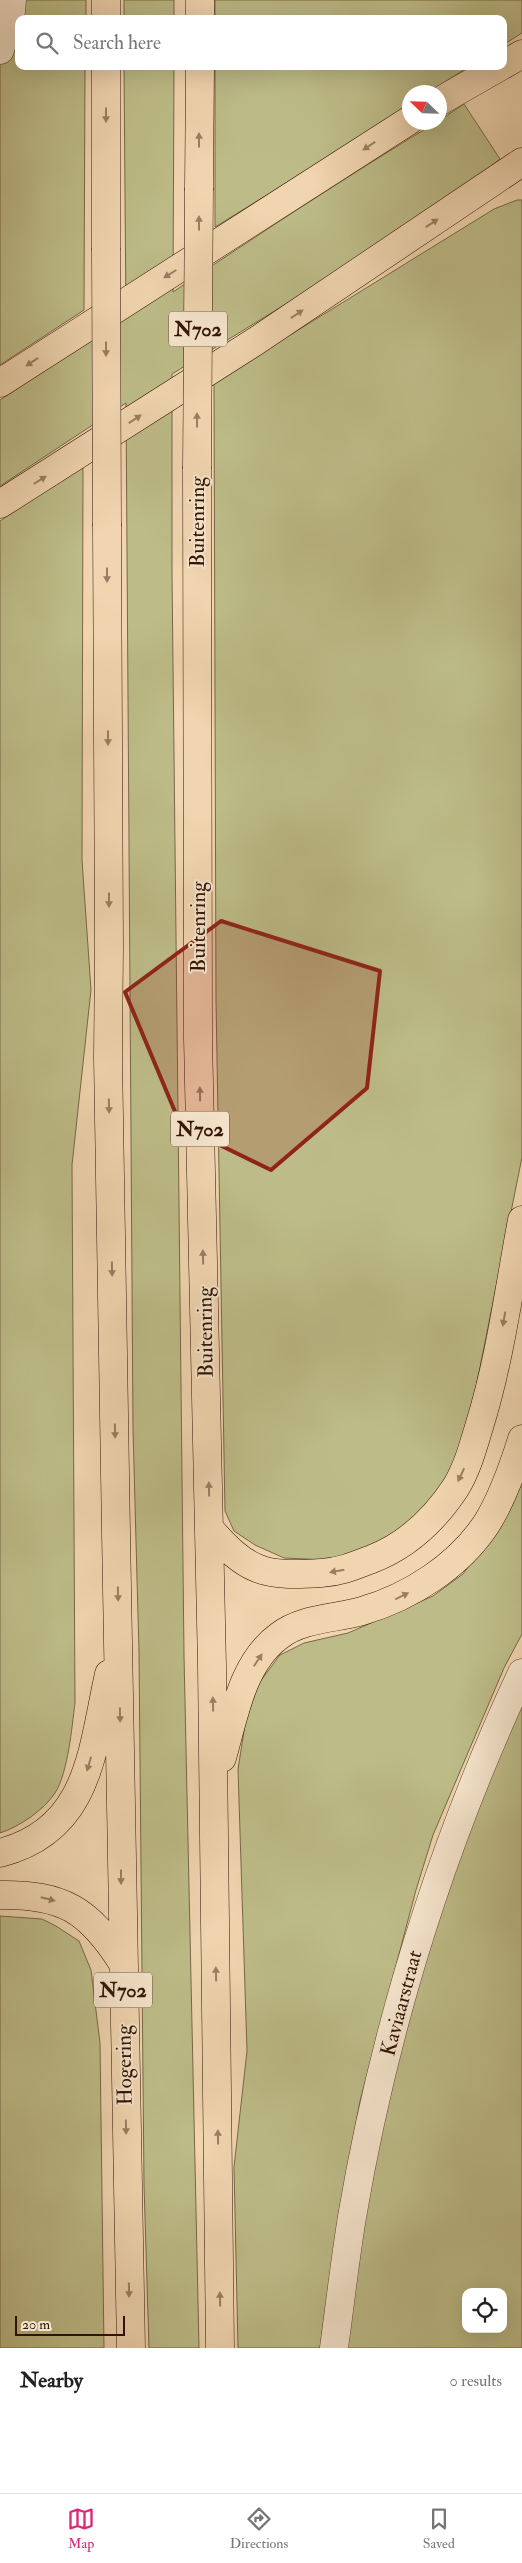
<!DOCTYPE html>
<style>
:root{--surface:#fff;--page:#f6f6f6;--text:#222;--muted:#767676;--line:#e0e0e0;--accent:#db2777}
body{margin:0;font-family:"IM FELL Double Pica",serif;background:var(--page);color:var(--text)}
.controls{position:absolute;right:15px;bottom:15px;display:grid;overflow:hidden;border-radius:10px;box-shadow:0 5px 20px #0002}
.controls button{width:45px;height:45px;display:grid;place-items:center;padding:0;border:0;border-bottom:1px solid var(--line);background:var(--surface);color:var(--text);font:25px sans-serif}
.compass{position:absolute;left:402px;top:85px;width:45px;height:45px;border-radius:50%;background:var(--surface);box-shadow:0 5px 20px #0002;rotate:293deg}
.scale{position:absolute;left:15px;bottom:12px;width:110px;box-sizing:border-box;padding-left:5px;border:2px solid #311405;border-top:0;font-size:14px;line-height:18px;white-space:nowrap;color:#311405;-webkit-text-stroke:4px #f5e4cc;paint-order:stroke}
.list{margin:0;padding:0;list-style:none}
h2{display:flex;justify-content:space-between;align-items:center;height:65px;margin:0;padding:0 20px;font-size:21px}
h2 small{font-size:16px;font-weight:400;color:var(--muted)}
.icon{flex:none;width:28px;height:28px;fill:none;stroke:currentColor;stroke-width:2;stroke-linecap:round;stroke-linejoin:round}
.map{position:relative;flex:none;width:522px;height:2348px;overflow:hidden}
.search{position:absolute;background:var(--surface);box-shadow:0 5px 20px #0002;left:15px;right:15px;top:15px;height:55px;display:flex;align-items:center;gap:12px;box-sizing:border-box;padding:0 18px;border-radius:10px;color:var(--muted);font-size:19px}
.sheet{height:145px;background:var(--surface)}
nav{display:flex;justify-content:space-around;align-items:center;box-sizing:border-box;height:70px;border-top:1px solid var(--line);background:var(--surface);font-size:14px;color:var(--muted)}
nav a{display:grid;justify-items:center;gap:2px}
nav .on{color:var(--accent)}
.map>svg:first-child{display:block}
</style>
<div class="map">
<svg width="522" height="2348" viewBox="0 0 522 2348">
<rect width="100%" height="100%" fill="#f0d5b0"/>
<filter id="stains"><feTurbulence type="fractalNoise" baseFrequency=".004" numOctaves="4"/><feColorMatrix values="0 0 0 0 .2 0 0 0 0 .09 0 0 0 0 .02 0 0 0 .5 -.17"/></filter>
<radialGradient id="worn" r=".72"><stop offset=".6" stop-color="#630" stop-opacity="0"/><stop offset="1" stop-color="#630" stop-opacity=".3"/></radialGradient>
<!-- green -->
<path fill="#bdbc88" stroke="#776846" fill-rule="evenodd" d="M5,0H86V19H19V66H85L84,310L0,365V47Z
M124,0H174V19H124Z
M215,0H522V33L503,45V19H215Z
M124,66H174L173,292C259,234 346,177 435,123L440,122V120L464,104L500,159L434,213L172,374V574L184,1656L199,2348H149L144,2185L139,1652L133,1429L126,403L0,486V400L126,317Z
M215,66H470L429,92H410L409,105L376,128L215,227Z
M517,200H522V1157L475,1392L460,1449L439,1491L422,1515L366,1550L328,1560L284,1558L255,1545L234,1531L225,1511L216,1000L214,382L494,209Z
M83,465L82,860L91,990L72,1165L75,1703C72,1726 68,1773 55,1793C44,1810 19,1827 0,1833V521Z
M522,1479V1634L504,1668L433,1835L416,1890L360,2101L338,2218L320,2348H238L234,2167L247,2051L238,1769L246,1719L259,1683L280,1655L304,1643L348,1633L433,1596L463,1574L498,1527Z
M522,1700V2348H344L350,2302L388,2093L438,1907ZM466,2292H503V2329H466Z
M0,1916L42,1919L56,1926L79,1941L91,1970L100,2043L104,2348H0Z"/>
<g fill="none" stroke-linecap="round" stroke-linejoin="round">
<defs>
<path id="minor" d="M0,50L11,11L12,0
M334,2348C340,2304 345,2260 352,2217C384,2029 441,1846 522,1673"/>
<path id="highway" d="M106,0V19
M200,19V0
M503,65L522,54
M106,66V248
M440,101L501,66
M199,188L200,66
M0,383L410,120
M197,469L198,1038L212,1666L220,2348
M0,504L256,341L522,162
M107,526L109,946L108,1058C116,1488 121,1918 131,2348
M209,1528C247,1572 264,1577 321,1573C340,1572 354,1566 372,1559C408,1545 435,1519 456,1487C467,1469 473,1447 479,1427C500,1360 509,1289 522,1220
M222,1758C234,1716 242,1663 279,1636C302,1618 334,1619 362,1611C410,1597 459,1566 487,1523C503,1497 513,1468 522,1439
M0,1853C90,1830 92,1750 109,1674
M0,1895C63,1894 89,1910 122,1962"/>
</defs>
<!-- minor casing -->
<use href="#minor" stroke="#614430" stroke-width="29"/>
<!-- highway casing -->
<use href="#highway" stroke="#311405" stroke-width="29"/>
<!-- minor -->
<use href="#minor" stroke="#f5e4cc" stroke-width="28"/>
<!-- highway -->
<use href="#highway" stroke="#f0d5b0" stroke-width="28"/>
<defs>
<path id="highway-bridge" d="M106,248L107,526
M197,469L199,188"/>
</defs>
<!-- highway-bridge casing -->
<use href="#highway-bridge" stroke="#311405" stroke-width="29" stroke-linecap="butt"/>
<!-- highway-bridge -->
<use href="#highway-bridge" stroke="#f0d5b0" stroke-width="28"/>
</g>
<!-- one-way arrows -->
<defs><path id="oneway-solid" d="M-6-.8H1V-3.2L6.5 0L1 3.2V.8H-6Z" transform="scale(1.25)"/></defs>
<g fill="#9a7e63">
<use href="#oneway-solid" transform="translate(106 115) rotate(90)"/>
<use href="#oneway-solid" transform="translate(199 140) rotate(-90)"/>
<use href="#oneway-solid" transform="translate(369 146) rotate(147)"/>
<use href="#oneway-solid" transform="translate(199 223) rotate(-90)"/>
<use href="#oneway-solid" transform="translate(432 223) rotate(-34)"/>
<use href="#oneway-solid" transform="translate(170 274) rotate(148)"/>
<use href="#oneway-solid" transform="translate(297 314) rotate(-34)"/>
<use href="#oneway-solid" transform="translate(106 349) rotate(90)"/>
<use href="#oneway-solid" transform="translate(32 362) rotate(146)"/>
<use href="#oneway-solid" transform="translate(135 419) rotate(-33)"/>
<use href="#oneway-solid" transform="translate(197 420) rotate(-90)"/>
<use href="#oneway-solid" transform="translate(40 480) rotate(-32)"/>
<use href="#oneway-solid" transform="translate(107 575) rotate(90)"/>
<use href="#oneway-solid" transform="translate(108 738) rotate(90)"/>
<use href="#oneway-solid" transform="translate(109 900) rotate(90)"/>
<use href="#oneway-solid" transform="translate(200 1094) rotate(-91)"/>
<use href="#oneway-solid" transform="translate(109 1106) rotate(89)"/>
<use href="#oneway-solid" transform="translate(203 1257) rotate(-91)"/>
<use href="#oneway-solid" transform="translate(112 1269) rotate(89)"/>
<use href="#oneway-solid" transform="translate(504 1319) rotate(100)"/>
<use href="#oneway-solid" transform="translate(115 1431) rotate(89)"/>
<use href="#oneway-solid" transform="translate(461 1475) rotate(115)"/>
<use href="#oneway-solid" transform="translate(209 1489) rotate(-91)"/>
<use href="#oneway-solid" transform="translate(337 1571) rotate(170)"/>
<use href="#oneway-solid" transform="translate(118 1594) rotate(89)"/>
<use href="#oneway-solid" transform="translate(402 1596) rotate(-26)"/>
<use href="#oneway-solid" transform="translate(258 1660) rotate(-56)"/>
<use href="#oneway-solid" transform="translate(213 1704) rotate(-91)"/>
<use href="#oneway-solid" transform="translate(120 1715) rotate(89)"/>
<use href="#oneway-solid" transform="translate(89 1764) rotate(106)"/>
<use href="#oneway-solid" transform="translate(121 1877) rotate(90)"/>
<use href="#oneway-solid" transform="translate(48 1899) rotate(14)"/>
<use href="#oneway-solid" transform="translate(216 1974) rotate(-91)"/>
<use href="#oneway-solid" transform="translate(126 2127) rotate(89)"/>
<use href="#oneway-solid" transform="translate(218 2137) rotate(-91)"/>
<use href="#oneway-solid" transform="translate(129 2290) rotate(89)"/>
<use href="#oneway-solid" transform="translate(220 2299) rotate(-91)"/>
</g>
<!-- marked area -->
<path fill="#8f2418" fill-opacity="0.2" stroke="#8f2418" stroke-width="4" stroke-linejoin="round" d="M221,921L380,971L367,1088L271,1170L181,1126L125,992Z"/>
<g text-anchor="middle" stroke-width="4" stroke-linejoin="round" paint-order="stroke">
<!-- shield labels -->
<g fill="#f5e4cc" stroke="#6c5241" stroke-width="1">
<rect x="169" y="311.5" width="58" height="35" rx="4"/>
<rect x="171" y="1111.5" width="58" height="35" rx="4"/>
<rect x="94" y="1972.5" width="58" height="35" rx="4"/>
</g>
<g font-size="20" font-weight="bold" fill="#311405">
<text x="198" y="336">N702</text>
<text x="200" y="1136">N702</text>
<text x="123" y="1997">N702</text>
</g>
<!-- street labels -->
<g font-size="21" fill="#311405" stroke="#f5e4cc">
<text transform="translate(197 522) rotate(-90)" y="7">Buitenring</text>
<text transform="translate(198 927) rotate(-90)" y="7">Buitenring</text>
<text transform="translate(205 1332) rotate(-91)" y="7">Buitenring</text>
<text transform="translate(401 2003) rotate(-75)" y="7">Kaviaarstraat</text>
<text transform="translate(124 2065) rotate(-91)" y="7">Hogering</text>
</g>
</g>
<rect width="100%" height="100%" filter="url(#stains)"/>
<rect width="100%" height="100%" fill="url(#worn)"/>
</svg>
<div class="controls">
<button><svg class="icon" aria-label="locate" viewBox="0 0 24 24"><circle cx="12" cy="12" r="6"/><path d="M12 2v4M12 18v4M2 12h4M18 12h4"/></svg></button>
</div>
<svg class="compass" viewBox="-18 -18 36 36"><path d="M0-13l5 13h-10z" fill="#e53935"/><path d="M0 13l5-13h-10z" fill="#767676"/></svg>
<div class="scale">20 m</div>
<div class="search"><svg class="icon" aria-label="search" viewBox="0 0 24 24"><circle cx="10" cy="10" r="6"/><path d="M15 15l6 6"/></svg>Search here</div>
</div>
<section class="sheet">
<h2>Nearby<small>0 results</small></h2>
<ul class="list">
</ul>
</section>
<nav>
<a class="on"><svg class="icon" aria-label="map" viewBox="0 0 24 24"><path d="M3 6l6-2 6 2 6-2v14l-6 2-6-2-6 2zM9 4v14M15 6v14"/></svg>Map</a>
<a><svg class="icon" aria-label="directions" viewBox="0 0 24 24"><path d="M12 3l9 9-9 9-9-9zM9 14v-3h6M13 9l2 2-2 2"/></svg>Directions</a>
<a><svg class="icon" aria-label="saved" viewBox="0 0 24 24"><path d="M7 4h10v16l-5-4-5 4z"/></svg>Saved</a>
</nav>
